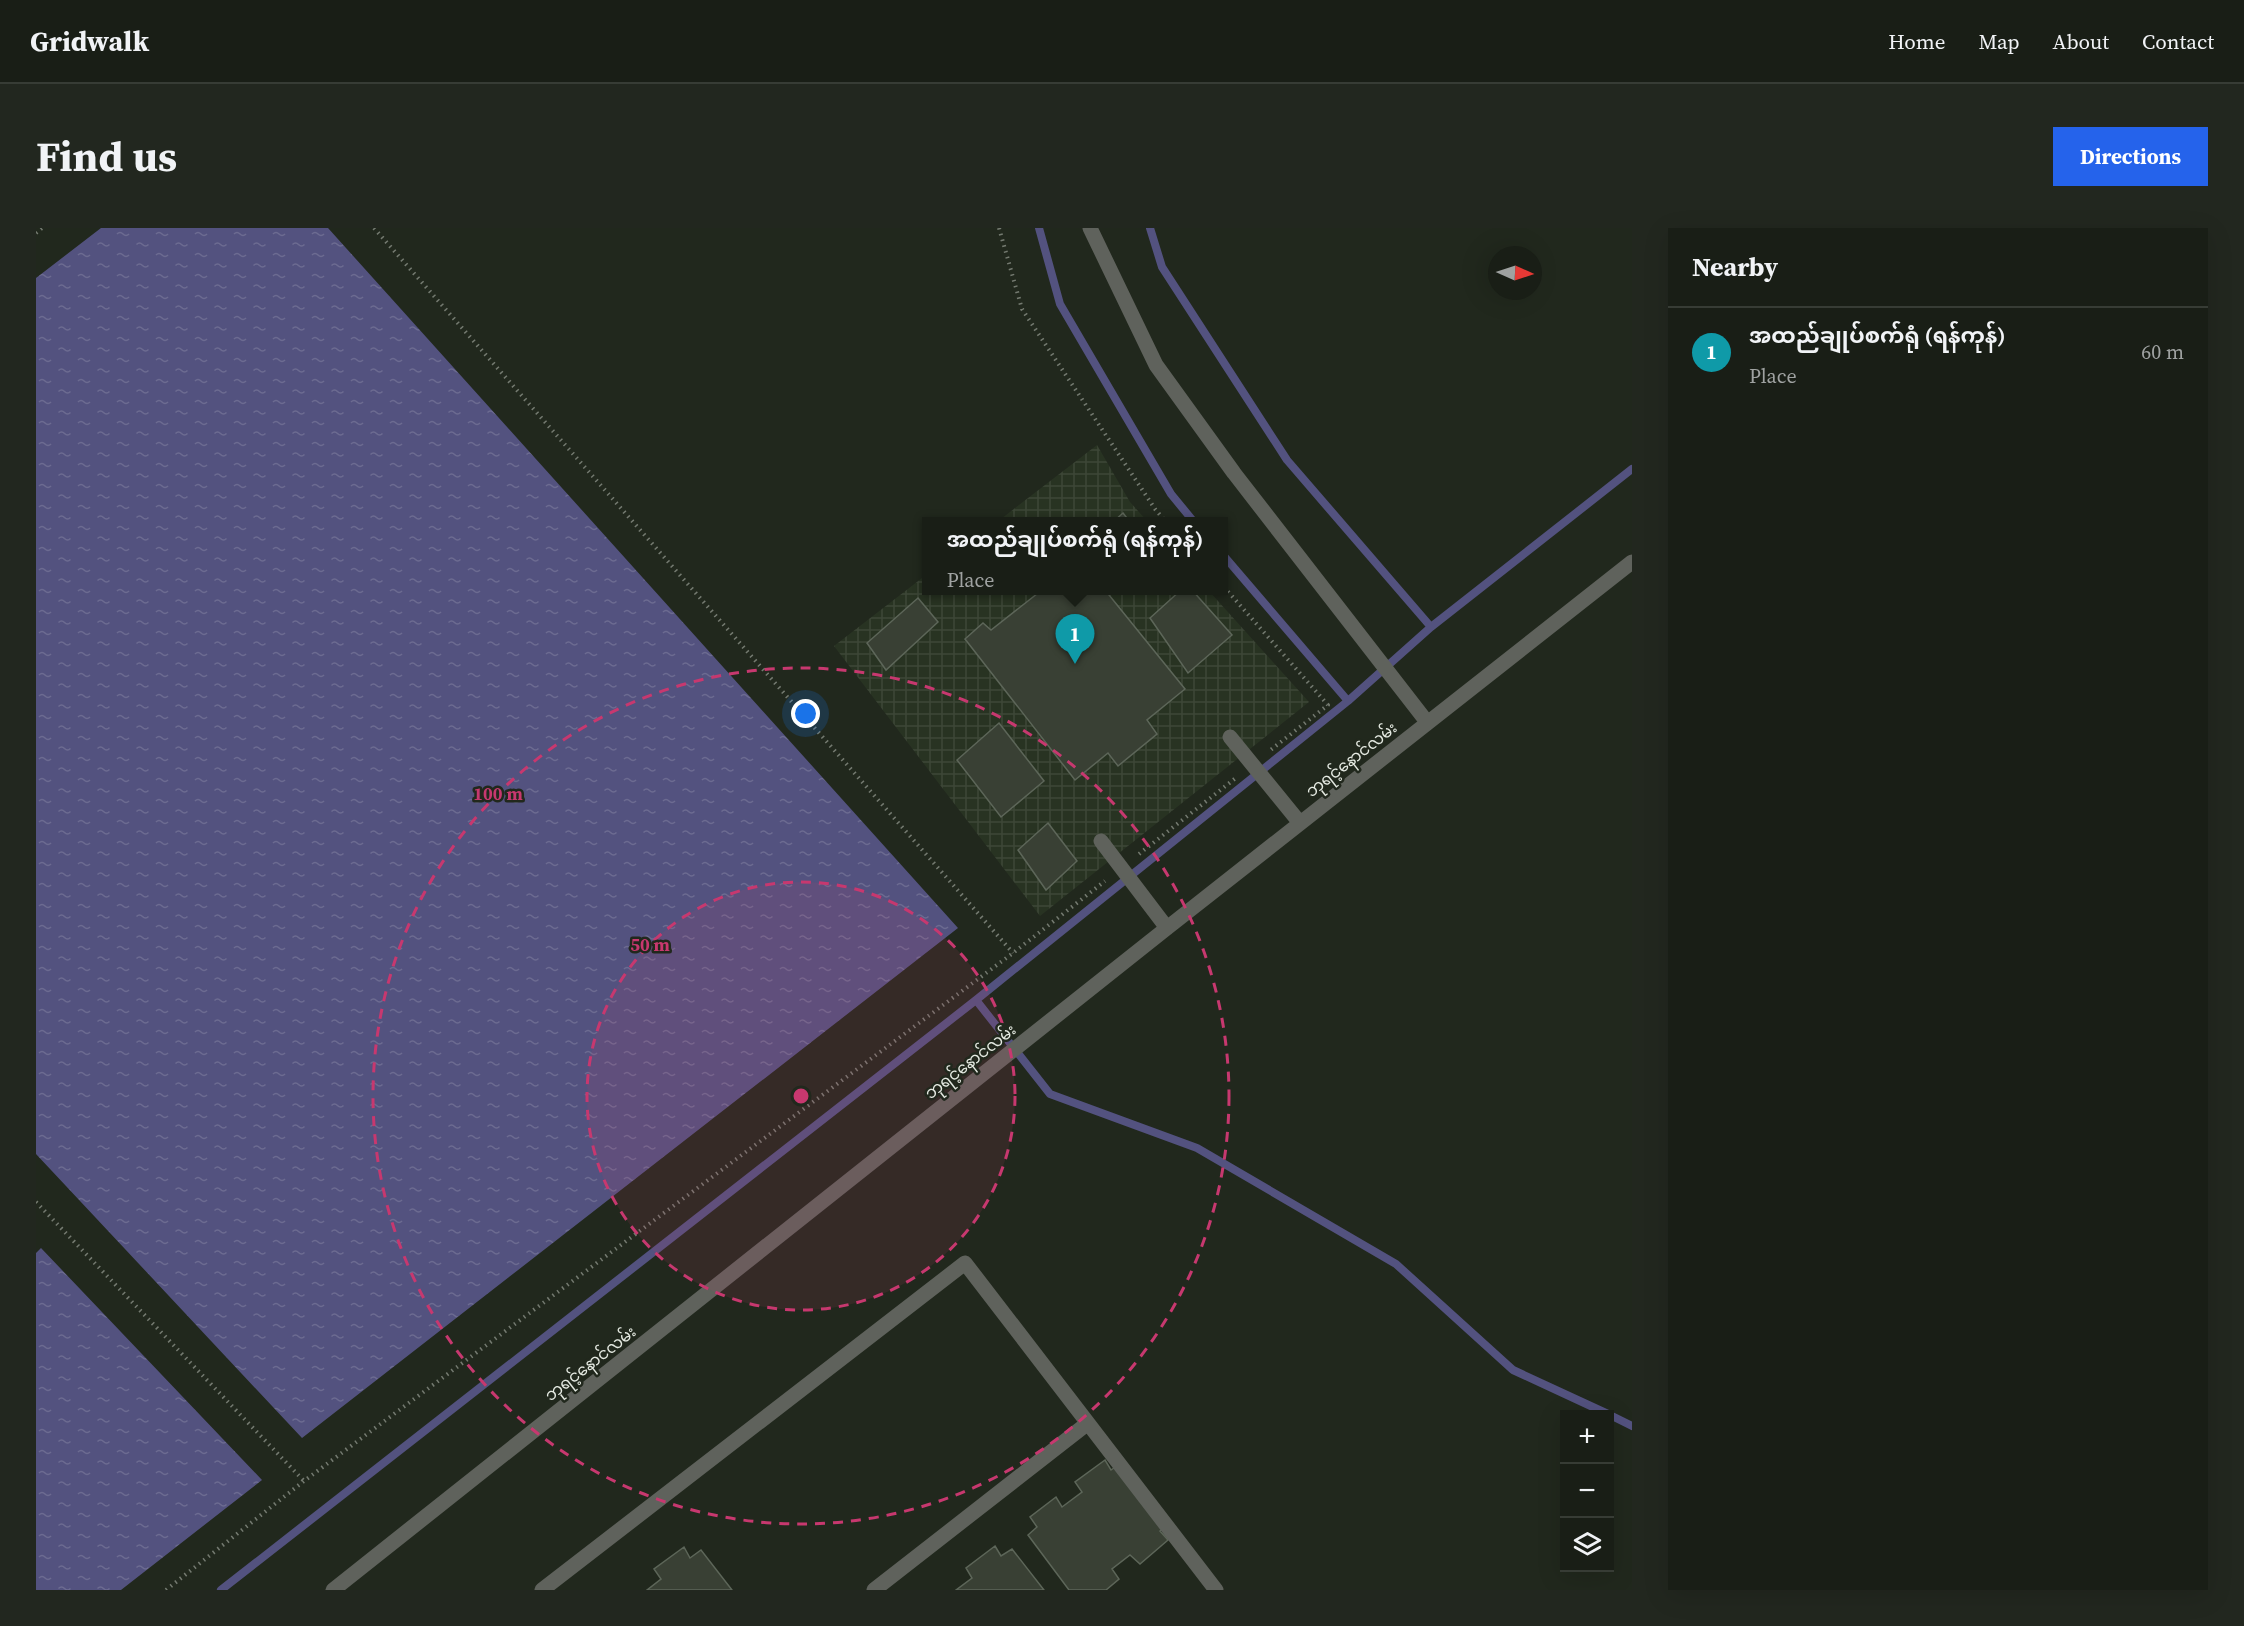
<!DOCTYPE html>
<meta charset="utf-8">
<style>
:root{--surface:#191e16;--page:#22271f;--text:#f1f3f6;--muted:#9fa2a1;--line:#373c35;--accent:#2563eb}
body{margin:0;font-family:"Source Serif 4","Noto Sans Myanmar",serif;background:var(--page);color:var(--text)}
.controls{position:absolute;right:18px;bottom:18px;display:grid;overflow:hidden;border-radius:0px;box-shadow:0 6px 24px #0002}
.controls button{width:54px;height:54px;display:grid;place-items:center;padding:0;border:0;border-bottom:2px solid var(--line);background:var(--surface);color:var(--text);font:30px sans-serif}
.compass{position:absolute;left:1452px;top:18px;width:54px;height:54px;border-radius:50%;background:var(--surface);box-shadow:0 6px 24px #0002;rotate:93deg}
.you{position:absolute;left:770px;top:486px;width:21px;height:21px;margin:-15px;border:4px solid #fff;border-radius:50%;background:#1a73e8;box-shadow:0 0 0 9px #1a73e833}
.badge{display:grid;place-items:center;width:39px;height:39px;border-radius:50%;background:var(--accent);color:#fff;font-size:20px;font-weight:700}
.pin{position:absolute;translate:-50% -50px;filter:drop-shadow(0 2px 3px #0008)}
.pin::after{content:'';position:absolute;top:32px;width:21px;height:18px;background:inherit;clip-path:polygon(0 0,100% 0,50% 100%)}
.popup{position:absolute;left:886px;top:289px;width:306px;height:78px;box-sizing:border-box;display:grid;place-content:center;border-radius:0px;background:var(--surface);filter:drop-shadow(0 2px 4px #0005);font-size:20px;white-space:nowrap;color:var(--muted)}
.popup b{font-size:22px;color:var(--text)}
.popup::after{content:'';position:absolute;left:50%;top:100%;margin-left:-12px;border:12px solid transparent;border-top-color:var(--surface)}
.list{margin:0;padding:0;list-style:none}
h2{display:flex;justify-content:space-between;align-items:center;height:78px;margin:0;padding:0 24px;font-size:26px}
h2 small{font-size:20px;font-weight:400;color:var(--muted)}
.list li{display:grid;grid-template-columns:39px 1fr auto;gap:18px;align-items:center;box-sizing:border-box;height:90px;padding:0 24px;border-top:2px solid var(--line)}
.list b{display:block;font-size:22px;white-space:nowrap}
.list p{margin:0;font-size:20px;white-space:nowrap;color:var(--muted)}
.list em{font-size:20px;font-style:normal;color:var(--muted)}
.icon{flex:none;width:33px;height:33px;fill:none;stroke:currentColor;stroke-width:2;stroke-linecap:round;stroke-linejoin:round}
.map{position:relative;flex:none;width:1596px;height:1362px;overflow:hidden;border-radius:0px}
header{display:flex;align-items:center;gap:36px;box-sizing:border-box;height:84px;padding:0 30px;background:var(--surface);border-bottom:2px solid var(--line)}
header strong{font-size:28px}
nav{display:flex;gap:33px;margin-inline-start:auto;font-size:21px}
.intro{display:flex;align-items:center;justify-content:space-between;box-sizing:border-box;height:144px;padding:0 36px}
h1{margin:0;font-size:42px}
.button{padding:15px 27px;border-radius:0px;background:var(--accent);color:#fff;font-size:21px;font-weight:700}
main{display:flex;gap:36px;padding:0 36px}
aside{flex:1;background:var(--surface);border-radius:0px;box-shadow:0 6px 24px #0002}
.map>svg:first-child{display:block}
</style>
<header>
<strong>Gridwalk</strong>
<nav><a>Home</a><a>Map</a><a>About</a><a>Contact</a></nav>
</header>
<div class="intro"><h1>Find us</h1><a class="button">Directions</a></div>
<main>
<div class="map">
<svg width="1596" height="1362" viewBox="0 0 1596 1362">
<defs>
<pattern id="industrial-grid" width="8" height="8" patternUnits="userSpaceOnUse" patternTransform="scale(1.5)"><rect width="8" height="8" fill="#283322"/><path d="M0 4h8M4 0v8" fill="none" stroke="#3d4737"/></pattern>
<pattern id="water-ripples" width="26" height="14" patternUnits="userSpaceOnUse" patternTransform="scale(1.5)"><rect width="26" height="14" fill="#53527f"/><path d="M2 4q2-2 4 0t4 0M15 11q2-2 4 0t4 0" fill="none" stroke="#6c6b91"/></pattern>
</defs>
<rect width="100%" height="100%" fill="#21281d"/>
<!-- industrial -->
<path fill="url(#industrial-grid)" d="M1061,217L1094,274L1111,293L961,294Z
M890,347V362L1173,363L1273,474L1004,688L798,418Z"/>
<!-- water -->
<path fill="url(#water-ripples)" d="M65,0H292L922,700L266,1210L0,926V50Z
M5,1020L226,1252L85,1362H0V1025Z"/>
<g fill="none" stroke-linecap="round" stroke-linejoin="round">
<!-- stream -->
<path stroke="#53527f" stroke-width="8" d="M1003,0L1024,76L1135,266L1158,294
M1114,0L1126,39L1251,232L1395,399
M1188,328L1312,473
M940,772L1014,866L1161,920L1360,1036L1477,1142L1572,1186
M1574,1187L1596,1198
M185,1362L940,772L1312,473L1395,399L1596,241"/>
</g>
<!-- building -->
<path fill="#394034" stroke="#5d6659" stroke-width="1.5" d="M1087,285L1094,294H1077Z
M1006,362H1069L1149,461L1111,492L1121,506L1082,538L1072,525L1039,552L929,411L947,395L955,402Z
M1145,362H1156L1196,407L1152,445L1114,390Z
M882,370L902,394L850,442L831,415Z
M963,495L1008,553L965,589L921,532Z
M1012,595L1041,633L1010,662L982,622Z
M1069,1232L1075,1242L1085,1235L1133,1296L1124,1303L1132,1312L1104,1336L1094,1327L1076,1341L1083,1351L1070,1362H1033L992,1307L1001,1299L994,1289L1020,1269L1026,1279L1046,1264L1039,1254Z
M959,1318L965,1328L976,1321L1008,1362H920L936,1350L930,1340Z
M648,1319L654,1330L665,1322L696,1362H611L625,1351L618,1341Z"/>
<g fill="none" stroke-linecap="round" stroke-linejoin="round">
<!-- path -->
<path stroke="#747a70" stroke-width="4" stroke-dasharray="1.5 4.5" stroke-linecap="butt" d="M338,0L977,725
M963,0L986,81L1119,281L1130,294
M0,5L6,0
M1188,359L1292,477L1232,524
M1103,626L1201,549
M0,974L268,1253
M130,1362L268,1253L977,725L1069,653"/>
<!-- minor -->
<path stroke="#5f625c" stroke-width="15" d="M1054,0L1120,137L1198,245L1391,494
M1194,509L1264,595
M1065,613L1131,700
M297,1362L1131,700L1596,334
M506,1362L929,1035L1180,1362
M838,1362L1052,1195"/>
</g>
<!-- distance rings -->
<circle cx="765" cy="868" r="214" fill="#c7386f" fill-opacity=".12"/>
<g fill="none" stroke="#c7386f" stroke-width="3" stroke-dasharray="10 8">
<circle cx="765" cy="868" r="214"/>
<circle cx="765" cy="868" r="428"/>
</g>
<g text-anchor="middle" stroke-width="5" stroke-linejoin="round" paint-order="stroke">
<!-- street labels -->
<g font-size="16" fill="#e5eae2" stroke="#21281d">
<text transform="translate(1315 531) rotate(-38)" y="6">ဘုရင့်နောင်လမ်း</text>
<text transform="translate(934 833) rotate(-38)" y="6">ဘုရင့်နောင်လမ်း</text>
<text transform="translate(554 1135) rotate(-38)" y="6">ဘုရင့်နောင်လမ်း</text>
</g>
</g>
<circle cx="765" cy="868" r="9" fill="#c7386f" stroke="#21281d" stroke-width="3"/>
<g font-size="18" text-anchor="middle" font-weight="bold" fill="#c7386f" stroke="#21281d" stroke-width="5" stroke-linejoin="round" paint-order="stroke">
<text x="462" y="572">100 m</text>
<text x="614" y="723">50 m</text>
</g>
</svg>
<div class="controls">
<button>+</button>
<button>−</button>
<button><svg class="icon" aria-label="layers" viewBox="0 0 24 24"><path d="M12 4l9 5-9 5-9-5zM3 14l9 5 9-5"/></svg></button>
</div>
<svg class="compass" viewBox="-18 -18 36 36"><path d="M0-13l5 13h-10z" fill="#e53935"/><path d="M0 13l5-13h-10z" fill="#9fa2a1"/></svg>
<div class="you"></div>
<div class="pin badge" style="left:1039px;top:436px;background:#0f9aa8">1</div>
<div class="popup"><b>အထည်ချုပ်စက်ရုံ (ရန်ကုန်)</b>Place</div>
</div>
<aside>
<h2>Nearby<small></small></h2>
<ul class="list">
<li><span class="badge" style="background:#0f9aa8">1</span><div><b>အထည်ချုပ်စက်ရုံ (ရန်ကုန်)</b><p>Place</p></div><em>60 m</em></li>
</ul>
</aside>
</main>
